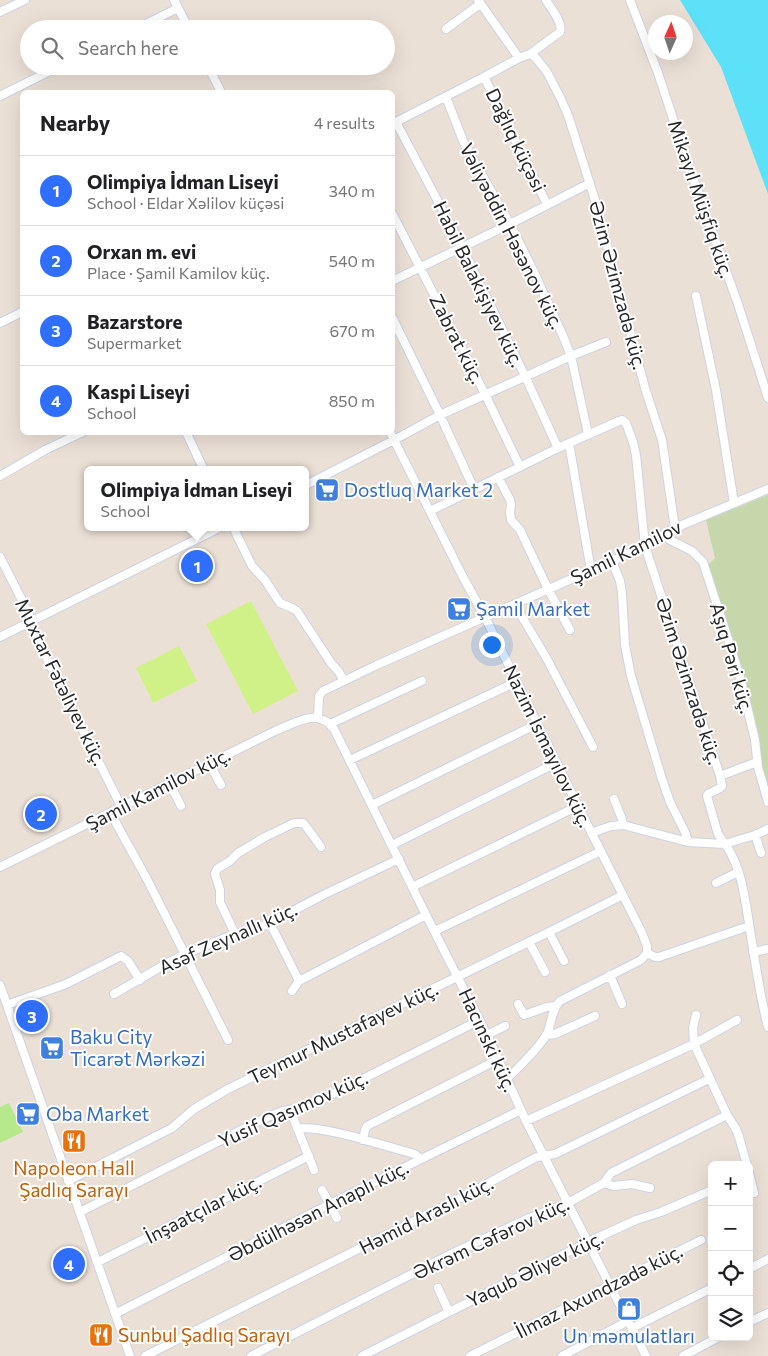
<!DOCTYPE html>
<meta charset="utf-8">
<style>
:root{--surface:#fff;--page:#f2f2f2;--text:#202124;--muted:#757577;--line:#e0e0e0;--accent:#306eff}
body{margin:0;font-family:Commissioner,sans-serif;background:var(--page);color:var(--text)}
.controls{position:absolute;right:15px;bottom:15px;display:grid;overflow:hidden;border-radius:8px;box-shadow:0 5px 20px #0002}
.controls button{width:45px;height:45px;display:grid;place-items:center;padding:0;border:0;border-bottom:1px solid var(--line);background:var(--surface);color:var(--text);font:25px sans-serif}
.compass{position:absolute;left:648px;top:15px;width:45px;height:45px;border-radius:50%;background:var(--surface);box-shadow:0 5px 20px #0002;rotate:3deg}
.you{position:absolute;left:491px;top:644px;width:18px;height:18px;margin:-12px;border:4px solid #fff;border-radius:50%;background:#1a73e8;box-shadow:0 0 0 8px #1a73e833}
.badge{display:grid;place-items:center;width:32px;height:32px;border-radius:50%;background:var(--accent);color:#fff;font-size:16px;font-weight:700}
.pin{position:absolute;translate:-50% -50%;border:2px solid #fff;box-shadow:0 1px 5px #0006}
.popup{position:absolute;left:84px;top:466px;width:225px;height:65px;box-sizing:border-box;display:grid;place-content:center;border-radius:8px;background:var(--surface);filter:drop-shadow(0 1px 4px #0005);font-size:16px;white-space:nowrap;color:var(--muted)}
.popup b{font-size:19px;color:var(--text)}
.popup::after{content:'';position:absolute;left:50%;top:100%;margin-left:-10px;border:10px solid transparent;border-top-color:var(--surface)}
.list{margin:0;padding:0;list-style:none}
h2{display:flex;justify-content:space-between;align-items:center;height:65px;margin:0;padding:0 20px;font-size:21px}
h2 small{font-size:16px;font-weight:400;color:var(--muted)}
.list li{display:grid;grid-template-columns:32px 1fr auto;gap:15px;align-items:center;box-sizing:border-box;height:70px;padding:0 20px;border-top:1px solid var(--line)}
.list b{display:block;font-size:19px;white-space:nowrap}
.list p{margin:0;font-size:16px;white-space:nowrap;color:var(--muted)}
.list em{font-size:16px;font-style:normal;color:var(--muted)}
.icon{flex:none;width:28px;height:28px;fill:none;stroke:currentColor;stroke-width:2;stroke-linecap:round;stroke-linejoin:round}
.map{position:relative;flex:none;width:768px;height:1356px;overflow:hidden}
.search{position:absolute;background:var(--surface);box-shadow:0 5px 20px #0002;left:20px;top:20px;width:375px;height:55px;display:flex;align-items:center;gap:12px;box-sizing:border-box;padding:0 18px;border-radius:28px;color:var(--muted);font-size:19px}
.panel{position:absolute;background:var(--surface);box-shadow:0 5px 20px #0002;left:20px;top:90px;width:375px;height:345px;border-radius:8px}
.map>svg:first-child{display:block}
</style>
<div class="map">
<svg width="768" height="1356" viewBox="0 0 768 1356">
<rect width="100%" height="100%" fill="#ebe0d6"/>
<!-- green -->
<path fill="#b6e88c" d="M9,1103L23,1132L0,1143V1107Z"/>
<!-- cemetery -->
<path fill="#c6d7ac" d="M768,495V785L759,761L707,566L715,558L706,520Z"/>
<!-- pitch -->
<path fill="#d0f187" d="M251,601L298,691L253,714L206,624Z
M179,646L197,681L153,703L136,668Z"/>
<!-- water -->
<path fill="#5de1f9" d="M680,0H768V194L721,67Z"/>
<g fill="none" stroke-linecap="round" stroke-linejoin="round">
<defs>
<path id="minor" d="M174,0L189,29
M478,0L519,58
M630,0L658,73L687,161L738,304L768,398
M0,12L25,0
M136,29L178,8
M446,29L480,4
M530,54L535,57L547,72L560,97L568,115L595,200L645,388L662,440L675,528
M208,66L221,92
M484,77L547,204
M0,96L60,66
M446,97L464,143L510,224L532,268L563,336L571,356L588,434
M396,122L462,247L525,376L558,448
M392,124L484,77L519,58L530,54L560,32C563,22 551,9 546,0
M392,213L485,394L520,467
M392,281L510,224L590,183
M696,296L716,390L734,503
M392,317L440,415L474,489
M0,323L22,312
M186,432L204,470
M390,432L463,577L485,617L578,806L642,933L647,946V953
M569,443L591,571
M0,476L45,450L83,432
M498,477L510,500L511,504L510,513L511,520L520,530L548,589L570,630
M306,485L394,440L440,415L571,356L606,342
M430,511L558,448L619,421L622,420L626,423L633,442L636,455L645,546L720,776L722,786L720,788L708,794L707,796L718,834L725,844
M233,527L252,566L265,580L280,603L292,608L297,611L331,663L339,672L344,681
M664,534L670,540L692,551L703,562L730,645L741,681L755,740L758,767L768,802
M0,557L26,608L37,639L122,808
M612,561L620,581L622,593L625,645L631,676L662,779L670,802L685,832L688,842
M515,605L547,659L593,747
M0,637L221,527
M318,717L319,696L323,691L377,665L612,561L645,546L675,528L768,489
M330,724L422,681
M350,760L516,682
M209,763L221,785
M720,776L757,762
M170,784L181,806
M614,799L622,819L623,825
M372,805L537,724
M111,814L148,881L228,1040
M768,829L755,835L725,844C743,868 746,907 751,936C756,966 760,997 768,1027
M591,833L611,826L623,825L688,842L725,844
M755,835L761,853
M392,845L556,763
M0,867L275,731C296,723 317,707 334,729L426,915L487,1035L526,1121L646,1356
M716,883L738,872
M412,887L578,806
M270,923L299,981L426,915
M435,931L601,851
M549,932L564,961
M235,934L220,902V890L215,874L217,869L230,861L238,853L265,837L294,823H303L308,829L321,847
M529,942L545,972
M753,952L768,949
M647,953L655,957H659L749,926
M610,975L622,1004
M0,985L130,1356
M292,991L299,981
M114,994L164,965L185,954L235,934L256,929L270,923L323,895L399,859
M518,1004L524,1015L547,1007L555,1006
M7,1005L66,984L121,956L128,961L140,980
M696,1015L693,1028L694,1044L727,1115L736,1129L739,1137L747,1165
M487,1035L505,1026
M546,1035L555,1034L595,1016
M507,1078C518,1069 540,1046 547,1034C552,1023 551,1010 560,1001L641,960L647,953
M290,1110L314,1170
M526,1121L694,1044L737,1020
M297,1128C331,1127 377,1144 411,1153L416,1155L421,1159
M363,1140L365,1130L367,1126L499,1059
M749,1173L754,1193
M68,1181L172,1128L194,1109L228,1089L549,932L623,895
M604,1183L614,1186L632,1184L650,1188
M322,1190L337,1218
M80,1212L265,1118L283,1111L307,1107L480,1020
M98,1262L309,1156
M749,1269L768,1259
M438,1288L449,1312
M115,1314L330,1204L521,1110
M749,1322L768,1313
M632,1328L712,1288
M145,1356L468,1194L531,1160L537,1157L555,1154L709,1079
M251,1356L451,1254L527,1219L568,1203L604,1183L611,1173L727,1115
M362,1356L588,1242L636,1220L661,1212L712,1190
M470,1356L701,1240
M562,1356L628,1321
M683,1356L719,1337"/>
</defs>
<!-- minor casing -->
<use href="#minor" stroke="#ccd2e2" stroke-width="10"/>
<!-- minor -->
<use href="#minor" stroke="#fff" stroke-width="8"/>
</g>
<!-- icons -->
<defs>
<symbol id="supermarket-square" viewBox="-11 -11 22 22"><rect x="-9" y="-9" width="18" height="18" rx="4" fill="#3f7fe0" stroke="#fff"/><path d="M-6-5.5h2.5l.6 2H6L4.5 2H-2.5L-4.4-4H-6ZM-1.5 3.2a1.3 1.3 0 1 0 .1 0ZM3 3.2a1.3 1.3 0 1 0 .1 0Z" fill="#fff"/></symbol>
<symbol id="restaurant-square" viewBox="-11 -11 22 22"><rect x="-9" y="-9" width="18" height="18" rx="4" fill="#e8710a" stroke="#fff"/><path d="M-5-6h1v4h1v-4h1v4h1v-4h1v5L-1.5 .5V6h-2V.5L-5-1ZM5-6V6H3V1.5H1.5Q1.5-4 5-6Z" fill="#fff"/></symbol>
<symbol id="shop-square" viewBox="-11 -11 22 22"><rect x="-9" y="-9" width="18" height="18" rx="4" fill="#3f7fe0" stroke="#fff"/><path d="M-5-2.5h2.3a2.7 3.5 0 0 1 5.4 0H5L5.5 6h-11ZM-1.5-2.5h3a1.5 2.3 0 0 0-3 0Z" fill="#fff"/></symbol>
</defs>
<g fill-rule="evenodd">
<use href="#supermarket-square" x="313" y="476" width="28" height="28"/>
<use href="#supermarket-square" x="445" y="595" width="28" height="28"/>
<use href="#supermarket-square" x="38" y="1034" width="28" height="28"/>
<use href="#supermarket-square" x="14" y="1100" width="28" height="28"/>
<use href="#restaurant-square" x="60" y="1127" width="28" height="28"/>
<use href="#shop-square" x="615" y="1295" width="28" height="28"/>
<use href="#restaurant-square" x="87" y="1321" width="28" height="28"/>
</g>
<g text-anchor="middle" stroke-width="4" stroke-linejoin="round" paint-order="stroke">
<!-- street labels -->
<g font-size="19" fill="#272727" stroke="#fff">
<text transform="translate(516 140) rotate(64)" y="7">Dağlıq küçəsi</text>
<text transform="translate(701 199) rotate(71)" y="7">Mikayıl Müşfiq küç.</text>
<text transform="translate(512 236) rotate(63)" y="7">Vəliyəddin Həsənov küç.</text>
<text transform="translate(479 284) rotate(64)" y="7">Habil Balakişiyev küç.</text>
<text transform="translate(618 285) rotate(75)" y="7">Əzim Əzimzadə küç.</text>
<text transform="translate(457 339) rotate(63)" y="7">Zabrat küç.</text>
<text transform="translate(626 552) rotate(-26)" y="7">Şamil Kamilov</text>
<text transform="translate(732 658) rotate(74)" y="7">Aşıq Pəri küç.</text>
<text transform="translate(689 681) rotate(72)" y="7">Əzim Əzimzadə küç.</text>
<text transform="translate(61 682) rotate(64)" y="7">Muxtar Fətəliyev küç.</text>
<text transform="translate(548 746) rotate(64)" y="7">Nazim İsmayılov küç.</text>
<text transform="translate(158 789) rotate(-27)" y="7">Şamil Kamilov küç.</text>
<text transform="translate(228 938) rotate(-24)" y="7">Asəf Zeynallı küç.</text>
<text transform="translate(343 1033) rotate(-26)" y="7">Teymur Mustafayev küç.</text>
<text transform="translate(488 1040) rotate(65)" y="7">Hacınski küç.</text>
<text transform="translate(293 1109) rotate(-24)" y="7">Yusif Qasımov küç.</text>
<text transform="translate(203 1209) rotate(-27)" y="7">İnşaatçılar küç.</text>
<text transform="translate(318 1211) rotate(-27)" y="7">Əbdülhəsən Anaplı küç.</text>
<text transform="translate(426 1215) rotate(-27)" y="7">Həmid Araslı küç.</text>
<text transform="translate(491 1238) rotate(-25)" y="7">Əkrəm Cəfərov küç.</text>
<text transform="translate(535 1269) rotate(-26)" y="7">Yaqub Əliyev küç.</text>
<text transform="translate(599 1291) rotate(-27)" y="7">İlmaz Axundzadə küç.</text>
</g>
<!-- shop labels -->
<g font-size="19" fill="#366cbe" stroke="#fff" text-anchor="start">
<text x="344" y="497">Dostluq Market 2</text>
<text x="476" y="616">Şamil Market</text>
<text x="70" y="1044">Baku City<tspan x="70" dy="22">Ticarət Mərkəzi</tspan></text>
<text x="46" y="1121">Oba Market</text>
<text x="629" y="1343" text-anchor="middle">Un məmulatları</text>
</g>
<!-- food labels -->
<g font-size="19" fill="#c56008" stroke="#fff">
<text x="74" y="1175">Napoleon Hall<tspan x="74" dy="22">Şadlıq Sarayı</tspan></text>
<text x="118" y="1342" text-anchor="start">Sunbul Şadlıq Sarayı</text>
</g>
</g>
</svg>
<div class="controls">
<button>+</button>
<button>−</button>
<button><svg class="icon" aria-label="locate" viewBox="0 0 24 24"><circle cx="12" cy="12" r="6"/><path d="M12 2v4M12 18v4M2 12h4M18 12h4"/></svg></button>
<button><svg class="icon" aria-label="layers" viewBox="0 0 24 24"><path d="M12 4l9 5-9 5-9-5zM3 14l9 5 9-5"/></svg></button>
</div>
<svg class="compass" viewBox="-18 -18 36 36"><path d="M0-13l5 13h-10z" fill="#e53935"/><path d="M0 13l5-13h-10z" fill="#757577"/></svg>
<div class="you"></div>
<div class="pin badge" style="left:197px;top:566px">1</div>
<div class="popup"><b>Olimpiya İdman Liseyi</b>School</div>
<div class="pin badge" style="left:41px;top:814px">2</div>
<div class="pin badge" style="left:32px;top:1016px">3</div>
<div class="pin badge" style="left:69px;top:1264px">4</div>
<div class="search"><svg class="icon" aria-label="search" viewBox="0 0 24 24"><circle cx="10" cy="10" r="6"/><path d="M15 15l6 6"/></svg>Search here</div>
<section class="panel">
<h2>Nearby<small>4 results</small></h2>
<ul class="list">
<li><span class="badge">1</span><div><b>Olimpiya İdman Liseyi</b><p>School · Eldar Xəlilov küçəsi</p></div><em>340 m</em></li>
<li><span class="badge">2</span><div><b>Orxan m. evi</b><p>Place · Şamil Kamilov küç.</p></div><em>540 m</em></li>
<li><span class="badge">3</span><div><b>Bazarstore</b><p>Supermarket</p></div><em>670 m</em></li>
<li><span class="badge">4</span><div><b>Kaspi Liseyi</b><p>School</p></div><em>850 m</em></li>
</ul>
</section>
</div>
